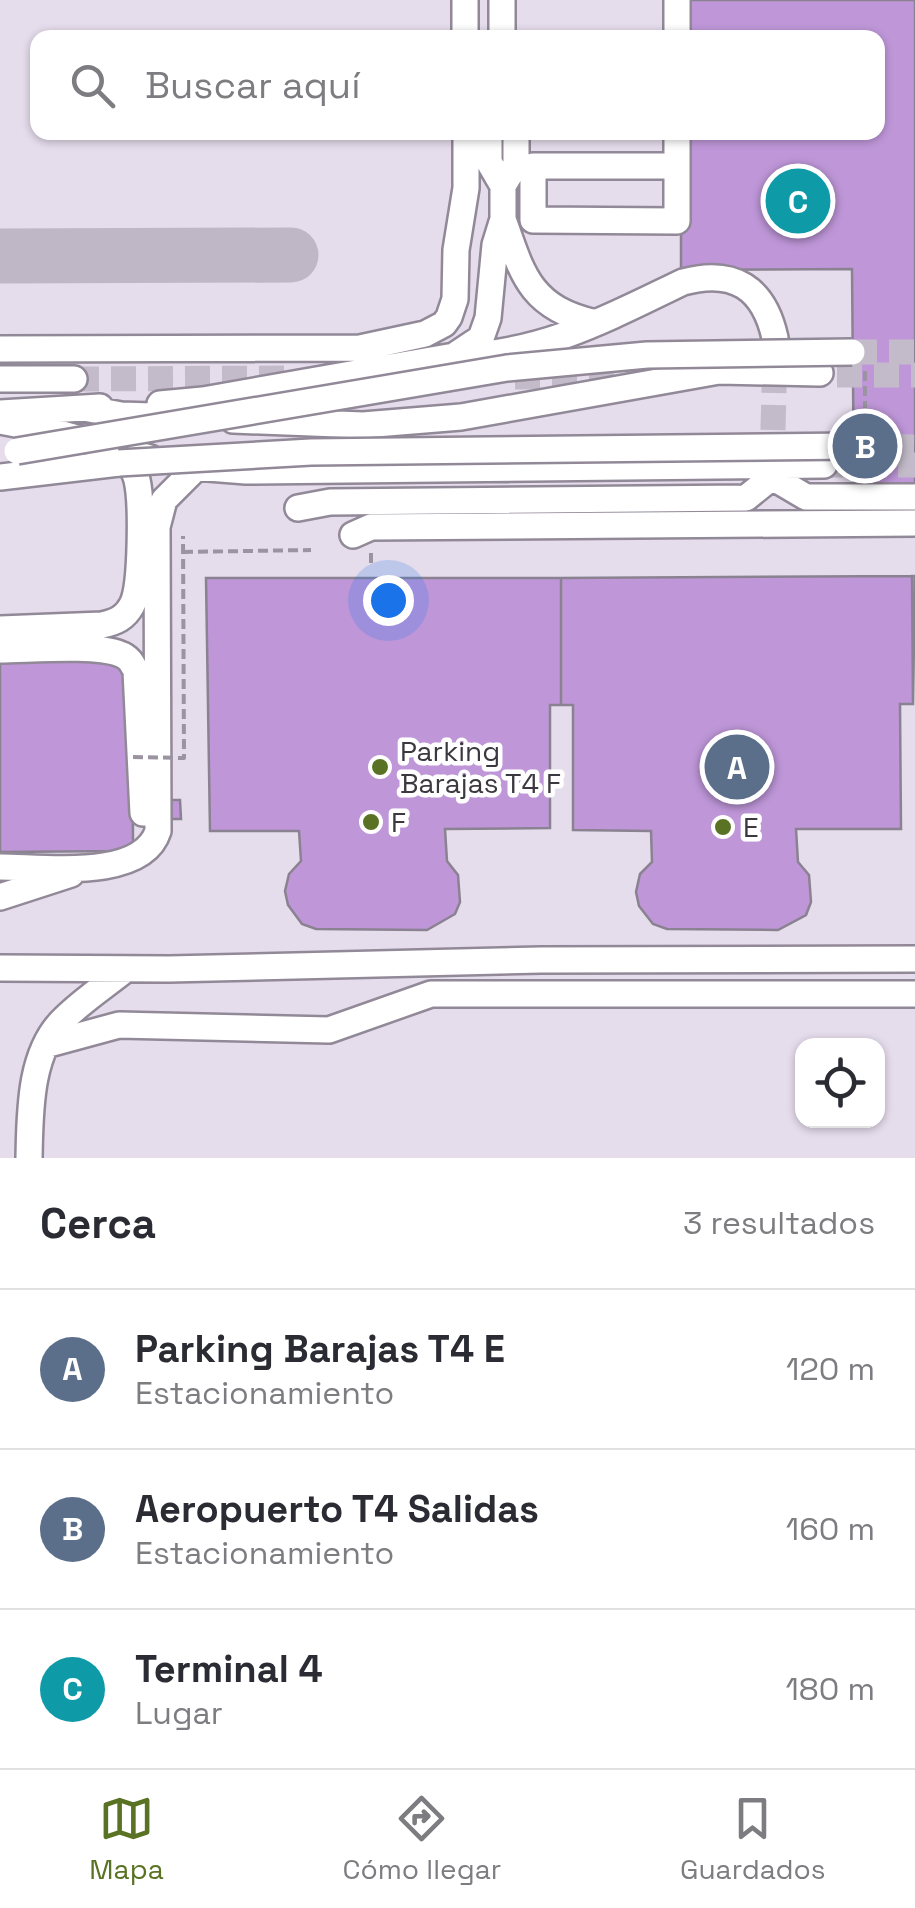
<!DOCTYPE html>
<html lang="es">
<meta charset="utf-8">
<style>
:root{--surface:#fff;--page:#f2f2f3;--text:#2b2b33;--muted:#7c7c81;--line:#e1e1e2;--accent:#5a7224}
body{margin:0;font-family:"Space Grotesk",sans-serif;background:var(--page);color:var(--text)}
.controls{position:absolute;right:30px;bottom:30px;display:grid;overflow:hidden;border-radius:20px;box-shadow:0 2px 8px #0004}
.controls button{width:90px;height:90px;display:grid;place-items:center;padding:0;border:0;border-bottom:2px solid var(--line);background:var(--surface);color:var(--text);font:50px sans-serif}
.you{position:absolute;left:388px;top:600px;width:35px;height:35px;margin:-25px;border:8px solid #fff;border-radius:50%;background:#1a73e8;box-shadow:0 0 0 15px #1a73e833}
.badge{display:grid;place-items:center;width:65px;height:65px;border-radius:50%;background:var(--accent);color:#fff;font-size:32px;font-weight:700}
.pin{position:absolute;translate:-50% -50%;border:5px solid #fff;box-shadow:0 2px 10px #0006}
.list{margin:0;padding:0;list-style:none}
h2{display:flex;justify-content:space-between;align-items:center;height:130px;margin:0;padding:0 40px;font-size:42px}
h2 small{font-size:32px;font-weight:400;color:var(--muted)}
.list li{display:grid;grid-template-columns:65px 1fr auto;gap:30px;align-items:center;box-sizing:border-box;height:160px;padding:0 40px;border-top:2px solid var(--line)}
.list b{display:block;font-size:38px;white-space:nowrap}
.list p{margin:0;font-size:32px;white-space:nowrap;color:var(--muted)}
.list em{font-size:32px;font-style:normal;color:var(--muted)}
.icon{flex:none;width:55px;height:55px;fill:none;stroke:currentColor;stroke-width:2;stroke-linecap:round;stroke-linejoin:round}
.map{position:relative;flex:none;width:915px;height:1158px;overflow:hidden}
.search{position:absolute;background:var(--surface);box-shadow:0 2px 8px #0004;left:30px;right:30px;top:30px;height:110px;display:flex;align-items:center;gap:25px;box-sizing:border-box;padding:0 35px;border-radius:20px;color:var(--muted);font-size:38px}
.sheet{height:610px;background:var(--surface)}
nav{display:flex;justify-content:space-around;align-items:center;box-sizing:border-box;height:140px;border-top:2px solid var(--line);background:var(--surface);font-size:28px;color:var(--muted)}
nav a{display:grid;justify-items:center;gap:5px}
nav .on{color:var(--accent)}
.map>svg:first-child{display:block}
</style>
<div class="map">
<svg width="915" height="1158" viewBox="0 0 915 1158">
<rect width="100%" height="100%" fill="#e5dcec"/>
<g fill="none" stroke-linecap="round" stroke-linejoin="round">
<!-- taxiway -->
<path stroke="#bfb7c5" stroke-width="55" d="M0,256L291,255"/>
</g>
<!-- building -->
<path fill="#bf97d9" stroke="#8a8291" stroke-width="2.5" d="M681,0H915V491H854L852,269L681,270V132H878V38H681Z
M912,576H915L913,704Z
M912,576L913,704H900L901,829H796L798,862L809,875L811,902L806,915L778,930L667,929L653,924L639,906L636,892L640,874L652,862L651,831L573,830V705H561V578Z
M206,578H561V705H550V828L445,829L447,861L458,875L460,902L455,914L427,930L316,929L302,924L288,905L285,891L289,874L301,861L299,831H210Z
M122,660L132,672L133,842L122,851L0,852V661Z
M168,800H180L181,819H169Z"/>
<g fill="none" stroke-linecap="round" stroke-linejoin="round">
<!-- minor-tunnel -->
<path stroke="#c3bbc9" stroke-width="25" stroke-dasharray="25 12" stroke-linecap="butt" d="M852,352H915
M800,375H915
M515,377L650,376
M74,379L290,378
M852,446L915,447
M824,465H915
M772,467L775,352"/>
<defs>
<path id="minor" d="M465,0V38
M502,0V38
M677,38V0
M677,132V221L533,220V166H677
M503,186L516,164V132
M503,219C523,277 531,308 596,323
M0,349L360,348L425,334L444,324L449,317L455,299L456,250L466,188V132
M459,356C545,353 608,318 683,282C734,268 764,288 775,338
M0,379H74
M160,404L203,400L454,356L481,338L488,318L495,245L503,219V186L489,162V132
M84,408L121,415L183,417
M0,413L100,407
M233,420L363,425L461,417L719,371L820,373
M0,421L48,430L150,458
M195,467L246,471L824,465
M0,477L119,463
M298,508L330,502L746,498L772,477L806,497H915
M353,535L371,527L915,523
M0,629L102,625C116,622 125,618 132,605C142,586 142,501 137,480C135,471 128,461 123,452
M0,650C29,650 95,644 120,654C129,657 132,663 136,671L143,813
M0,867C44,867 142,881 158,831L157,527L164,500L197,467
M0,897L71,874
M0,968L169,969L541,960L915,959
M49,1044L119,1025L329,1030L431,994H915
M29,1158C30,1113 29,1051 65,1018C83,1000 106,985 126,969"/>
</defs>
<!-- minor casing -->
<use href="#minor" stroke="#928998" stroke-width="30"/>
<!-- path -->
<path stroke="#9b94a0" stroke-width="4" stroke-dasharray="10 5" stroke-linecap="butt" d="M183,552L311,550
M371,553V568"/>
<!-- minor -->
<use href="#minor" stroke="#fff" stroke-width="25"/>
<defs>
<path id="minor-bridge" d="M17,451L507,368L647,355L852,352
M119,463L311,452L852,446"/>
</defs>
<!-- minor-bridge casing -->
<use href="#minor-bridge" stroke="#928998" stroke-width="30" stroke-linecap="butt"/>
<!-- path-bridge -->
<path stroke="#9b94a0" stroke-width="4" stroke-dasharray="10 5" stroke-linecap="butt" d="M865,371V427
M133,757L184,758L183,536"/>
<!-- minor-bridge -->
<use href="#minor-bridge" stroke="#fff" stroke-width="25"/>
</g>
<!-- markers -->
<g fill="#5a7224" stroke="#fff" stroke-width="4">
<circle cx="380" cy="767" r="10"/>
<circle cx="371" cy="822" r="10"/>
<circle cx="723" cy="827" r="10"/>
</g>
<g text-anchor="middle" stroke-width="9" stroke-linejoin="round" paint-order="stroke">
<!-- poi labels -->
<g font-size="28" fill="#3c383f" stroke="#fff" text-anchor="start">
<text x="400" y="761">Parking<tspan x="400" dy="32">Barajas T4 F</tspan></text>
<text x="391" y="832">F</text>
<text x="743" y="837">E</text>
</g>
</g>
</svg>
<div class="controls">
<button><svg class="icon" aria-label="locate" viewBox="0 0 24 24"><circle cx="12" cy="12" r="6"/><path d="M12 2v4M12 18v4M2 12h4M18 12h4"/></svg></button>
</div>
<div class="you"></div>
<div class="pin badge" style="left:737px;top:767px;background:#5c6f8a">A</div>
<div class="pin badge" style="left:865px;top:446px;background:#5c6f8a">B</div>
<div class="pin badge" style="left:798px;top:201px;background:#0f9aa8">C</div>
<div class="search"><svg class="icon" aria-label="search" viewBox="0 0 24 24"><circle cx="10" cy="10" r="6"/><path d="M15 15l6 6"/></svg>Buscar aquí</div>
</div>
<section class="sheet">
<h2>Cerca<small>3 resultados</small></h2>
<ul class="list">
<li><span class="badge" style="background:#5c6f8a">A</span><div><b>Parking Barajas T4 E</b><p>Estacionamiento</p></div><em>120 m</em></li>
<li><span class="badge" style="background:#5c6f8a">B</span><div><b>Aeropuerto T4 Salidas</b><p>Estacionamiento</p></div><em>160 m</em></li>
<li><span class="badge" style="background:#0f9aa8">C</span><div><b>Terminal 4</b><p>Lugar</p></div><em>180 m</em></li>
</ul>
</section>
<nav>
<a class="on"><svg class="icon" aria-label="map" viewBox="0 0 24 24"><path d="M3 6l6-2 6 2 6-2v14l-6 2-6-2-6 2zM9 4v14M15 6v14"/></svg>Mapa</a>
<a><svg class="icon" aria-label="directions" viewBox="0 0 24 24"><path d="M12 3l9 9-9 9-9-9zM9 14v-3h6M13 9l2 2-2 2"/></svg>Cómo llegar</a>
<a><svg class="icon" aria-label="saved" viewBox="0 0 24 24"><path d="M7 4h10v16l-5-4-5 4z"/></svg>Guardados</a>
</nav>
